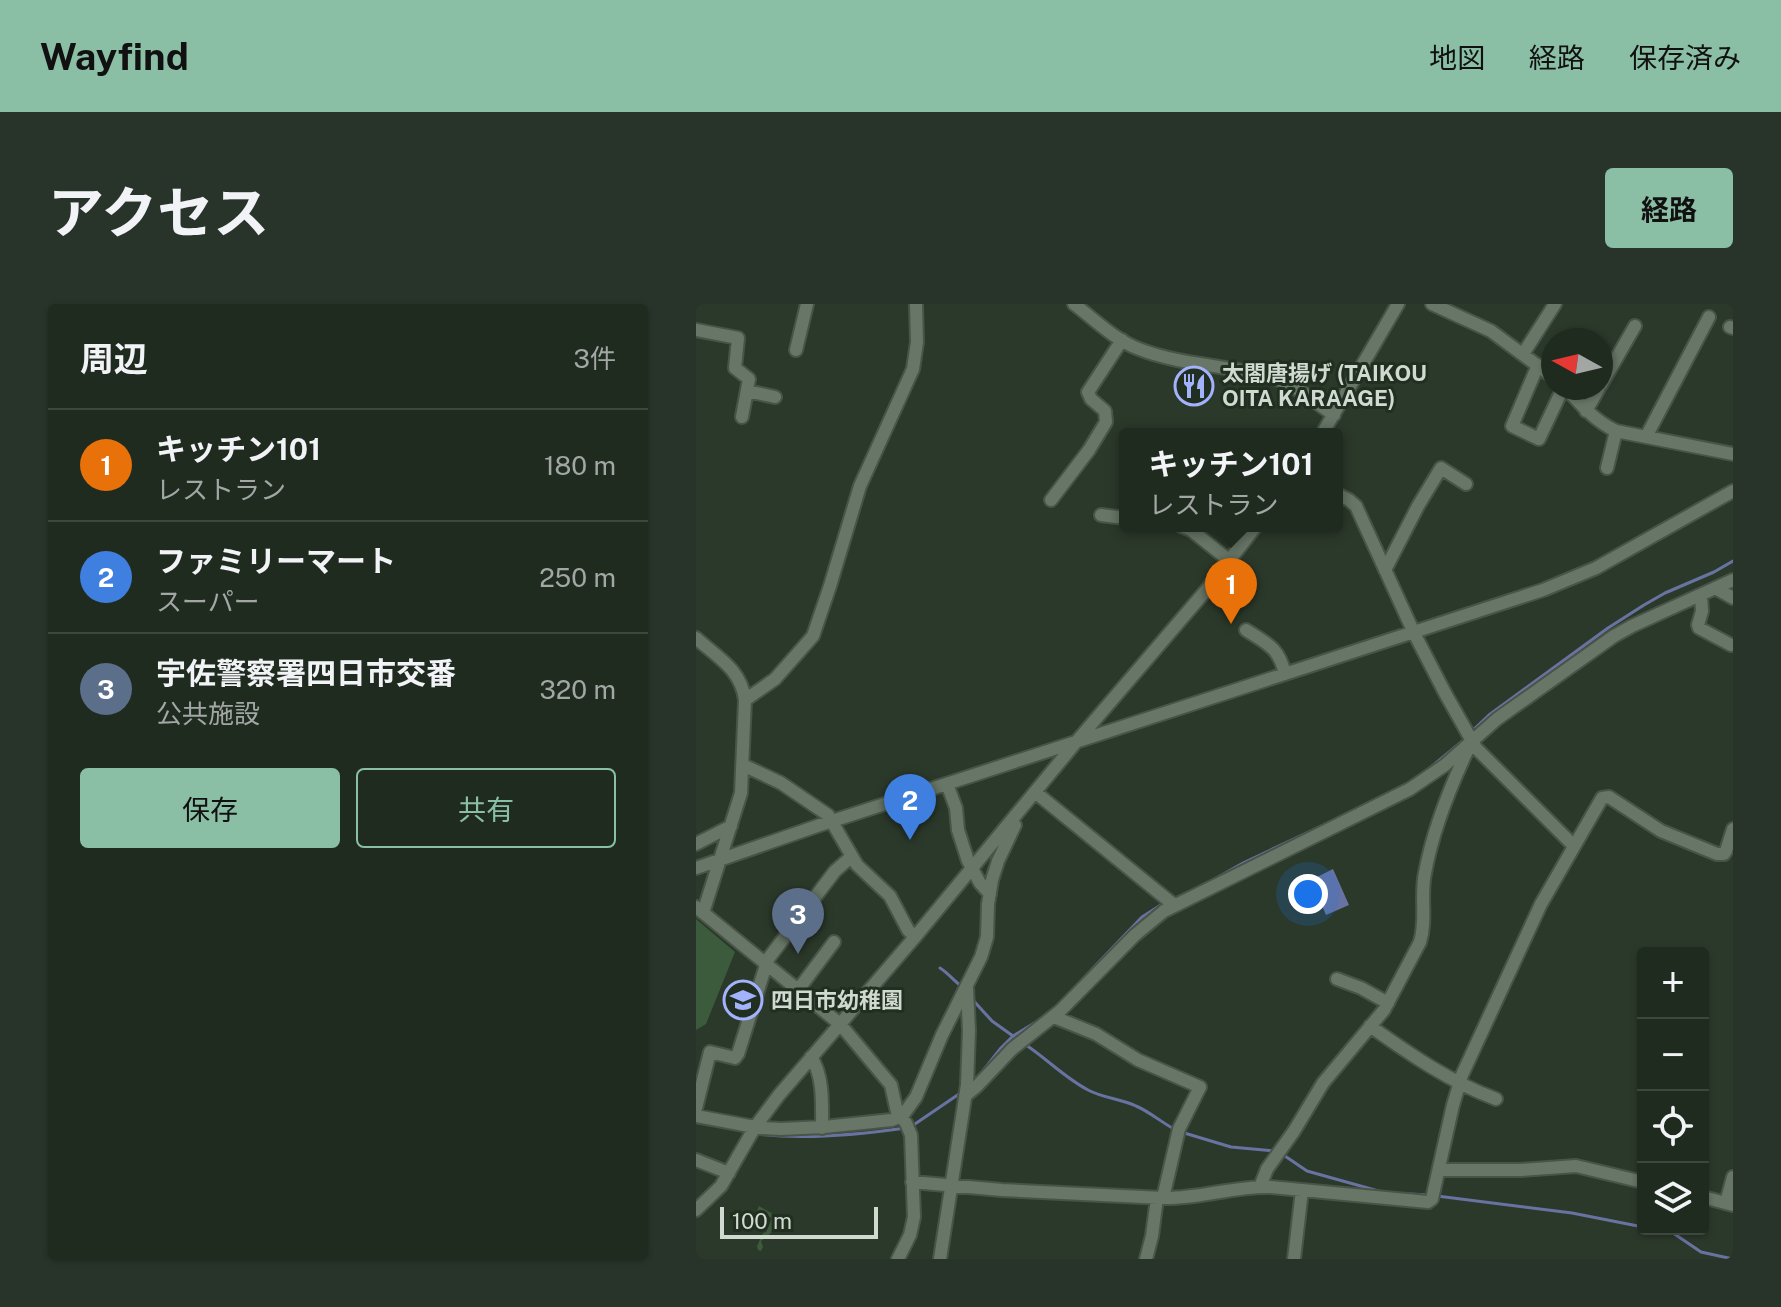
<!DOCTYPE html>
<html lang="ja">
<meta charset="utf-8">
<style>
:root{--surface:#202b20;--page:#283329;--text:#f1f3f6;--muted:#a2a7a5;--line:#3d473e;--accent:#8abfa5}
body{margin:0;font-family:"Public Sans","Noto Sans JP",sans-serif;background:var(--page);color:var(--text)}
.controls{position:absolute;right:24px;bottom:24px;display:grid;overflow:hidden;border-radius:8px;box-shadow:0 2px 6px #0004}
.controls button{width:72px;height:72px;display:grid;place-items:center;padding:0;border:0;border-bottom:2px solid var(--line);background:var(--surface);color:var(--text);font:40px sans-serif}
.compass{position:absolute;left:845px;top:24px;width:72px;height:72px;border-radius:50%;background:var(--surface);box-shadow:0 2px 6px #0004;rotate:278deg}
.scale{position:absolute;left:24px;bottom:20px;width:158px;box-sizing:border-box;padding-left:8px;border:4px solid #d1dad1;border-top:0;font-size:22px;line-height:28px;white-space:nowrap;color:#d1dad1;-webkit-text-stroke:6px #212f21;paint-order:stroke}
.you{position:absolute;left:612px;top:590px;width:28px;height:28px;margin:-20px;border:6px solid #fff;border-radius:50%;background:#1a73e8;box-shadow:0 0 0 12px #1a73e833}
.badge{display:grid;place-items:center;width:52px;height:52px;border-radius:50%;background:var(--accent);color:#fff;font-size:26px;font-weight:700}
.pin{position:absolute;translate:-50% -66px;filter:drop-shadow(0 2px 4px #0008)}
.pin::after{content:'';position:absolute;top:42px;width:28px;height:24px;background:inherit;clip-path:polygon(0 0,100% 0,50% 100%)}
.popup{position:absolute;left:423px;top:124px;width:224px;height:104px;box-sizing:border-box;display:grid;place-content:center;border-radius:8px;background:var(--surface);filter:drop-shadow(0 2px 6px #0005);font-size:26px;white-space:nowrap;color:var(--muted)}
.popup b{font-size:30px;color:var(--text)}
.popup::after{content:'';position:absolute;left:50%;top:100%;margin-left:-16px;border:16px solid transparent;border-top-color:var(--surface)}
.list{margin:0;padding:0;list-style:none}
h2{display:flex;justify-content:space-between;align-items:center;height:104px;margin:0;padding:0 32px;font-size:34px}
h2 small{font-size:26px;font-weight:400;color:var(--muted)}
.list li{display:grid;grid-template-columns:52px 1fr auto;gap:24px;align-items:center;box-sizing:border-box;height:112px;padding:0 32px;border-top:2px solid var(--line)}
.list b{display:block;font-size:30px;white-space:nowrap}
.list p{margin:0;font-size:26px;white-space:nowrap;color:var(--muted)}
.list em{font-size:26px;font-style:normal;color:var(--muted)}
.actions{display:flex;gap:16px;padding:24px 32px}
.actions a{flex:1;padding:18px 0;border:2px solid var(--accent);border-radius:8px;text-align:center;font-size:28px;color:var(--accent)}
.actions .main{background:var(--accent);color:#111}
.icon{flex:none;width:44px;height:44px;fill:none;stroke:currentColor;stroke-width:2;stroke-linecap:round;stroke-linejoin:round}
.map{position:relative;flex:none;width:1037px;height:955px;overflow:hidden;border-radius:8px}
header{display:flex;align-items:center;gap:48px;box-sizing:border-box;height:112px;padding:0 40px;background:var(--accent);color:#111}
header strong{font-size:38px}
nav{display:flex;gap:44px;margin-inline-start:auto;font-size:28px}
.intro{display:flex;align-items:center;justify-content:space-between;box-sizing:border-box;height:192px;padding:0 48px}
h1{margin:0;font-size:56px}
.button{padding:20px 36px;border-radius:8px;background:var(--accent);color:#111;font-size:28px;font-weight:700}
main{display:flex;gap:48px;padding:0 48px}
aside{flex:1;background:var(--surface);border-radius:8px;box-shadow:0 2px 6px #0004}
.map>svg:first-child{display:block}
</style>
<header>
<strong>Wayfind</strong>
<nav><a>地図</a><a>経路</a><a>保存済み</a></nav>
</header>
<div class="intro"><h1>アクセス</h1><a class="button">経路</a></div>
<main>
<aside>
<h2>周辺<small>3件</small></h2>
<ul class="list">
<li><span class="badge" style="background:#e8710a">1</span><div><b>キッチン101</b><p>レストラン</p></div><em>180 m</em></li>
<li><span class="badge" style="background:#3f7fe0">2</span><div><b>ファミリーマート</b><p>スーパー</p></div><em>250 m</em></li>
<li><span class="badge" style="background:#5c6f8a">3</span><div><b>宇佐警察署四日市交番</b><p>公共施設</p></div><em>320 m</em></li>
</ul>
<div class="actions"><a class="main">保存</a><a>共有</a></div>
</aside>
<div class="map">
<svg width="1037" height="955" viewBox="0 0 1037 955">
<rect width="100%" height="100%" fill="#2b392a"/>
<!-- green -->
<path fill="#3c5b3c" d="M0,615L39,648L10,720L0,726Z
M63,902L82,913L75,929L65,937L67,943L65,947L62,946L61,942L67,929L70,928L76,914L61,907Z"/>
<!-- water -->
<path fill="#6973a2" d="M637,565L653,601L630,611L615,576Z"/>
<g fill="none" stroke-linecap="round" stroke-linejoin="round">
<!-- stream -->
<path stroke="#6973a2" stroke-width="3" d="M774,429L793,411L912,324L948,301L969,289L1018,268L1037,257
M735,463L769,435
M508,581L547,559L634,518
M475,596L490,589
M244,664C252,669 257,676 265,682
M275,694L296,717L317,732L340,718
M359,704L446,613L468,599
M330,741C351,755 369,774 392,786C407,794 425,795 440,802C454,808 465,818 478,825
M286,768L305,744L317,732L320,734
M216,822L266,788
M485,828L535,843L579,847
M61,830C110,836 161,831 209,824
M586,850L611,867L686,888
M713,890L734,891
M741,892L876,909L947,923
M963,925L977,929L1005,948L1037,955"/>
<defs>
<path id="minor" d="M378,0C399,16 419,36 443,45C486,62 537,61 581,75C601,82 620,99 638,111
M736,0L795,27L857,73
M1034,23L1037,24
M0,26L42,34L39,64L53,75L46,113
M100,46L111,0
M827,50L859,0
M842,61L816,122L843,135L867,84
M905,81L939,22
M870,84C885,101 899,117 920,127L1037,150
M51,87L79,93
M890,107L903,84
M626,130L702,0
M950,133L1013,13
M911,164L920,127
M641,190L653,196L660,202L718,329L749,389L780,444L878,542
M355,196L393,146L410,118L409,107L395,95L392,88L426,36
M405,211L429,214
M485,222L495,226L534,257
M689,266L722,202L745,164L770,180
M1021,285L1037,294
M1005,292L1006,307L1002,321L1003,324L1035,341
M550,326C572,340 583,344 589,370
M0,334C21,353 45,365 49,396L45,489L7,609
M49,396L79,375L117,332L134,282L164,182L217,65L221,38L220,0
M47,461L85,479L132,511L161,561L194,592L212,626L219,633
M251,480L260,504L262,526L272,557L284,579L294,590
M339,488L478,601
M0,540L35,522
M0,564L124,521L847,286L900,264L1037,187
M0,603L144,720
M69,659L139,567L155,553
M641,675L665,684L692,699
M102,686L138,638
M358,713L400,730L442,756L504,783L483,825L467,894
M144,720L195,781L201,808L210,819L215,831L218,913L214,931L202,955
M674,722C715,751 754,778 800,795
M115,753C128,772 126,802 126,824
M269,792L281,782L316,745L364,707L439,631L468,607L714,485L749,461L801,415L918,332L936,322L1037,276
M0,804L14,748L39,754L42,750L70,661
M0,812L64,824L85,825L128,823L196,816L207,811L220,793L246,731L285,653L291,633L292,600L296,576L302,557L319,521
M0,856L33,869
M743,866H825L880,862L947,878
M216,878L306,886L467,894C503,895 538,882 574,883L732,898L736,895L757,801L766,771L845,600L906,494L913,493L965,527L1021,550H1028L1030,547L1037,525
M564,883L571,865L598,827L627,779L688,706L724,638C731,616 724,592 729,569C737,525 754,483 773,443
M1007,893L1037,901
M1030,899L1037,873
M0,906L25,882L59,823L83,791L219,633L381,437L512,284L560,222
M244,955L271,781L273,727L271,684
M450,955L456,932L461,894
M598,955L606,886"/>
</defs>
<!-- minor casing -->
<use href="#minor" stroke="#485448" stroke-width="16"/>
<!-- minor -->
<use href="#minor" stroke="#677666" stroke-width="12"/>
</g>
<!-- icons -->
<defs>
<symbol id="restaurant-ring" viewBox="-11 -11 22 22"><circle r="9.5" fill="#212f21" stroke="#a3b2fc" stroke-width="1.5"/><path d="M-5-6h1v4h1v-4h1v4h1v-4h1v5L-1.5 .5V6h-2V.5L-5-1ZM5-6V6H3V1.5H1.5Q1.5-4 5-6Z" fill="#a3b2fc"/></symbol>
<symbol id="school-ring" viewBox="-11 -11 22 22"><circle r="9.5" fill="#212f21" stroke="#a3b2fc" stroke-width="1.5"/><path d="M0-5L7-2L0 1L-7-2ZM-4 1L0 2.5L4 1V4Q0 6-4 4Z" fill="#a3b2fc"/></symbol>
</defs>
<g fill-rule="evenodd">
<use href="#restaurant-ring" x="476" y="60" width="44" height="44"/>
<use href="#school-ring" x="25" y="674" width="44" height="44"/>
</g>
<g text-anchor="middle" stroke-width="6" stroke-linejoin="round" paint-order="stroke">
<!-- poi labels -->
<g font-size="22" font-weight="bold" fill="#d1dad1" stroke="#212f21" text-anchor="start">
<text x="526" y="77">太閤唐揚げ (TAIKOU<tspan x="526" dy="25">OITA KARAAGE)</tspan></text>
<text x="75" y="704">四日市幼稚園</text>
</g>
</g>
</svg>
<div class="controls">
<button>+</button>
<button>−</button>
<button><svg class="icon" aria-label="locate" viewBox="0 0 24 24"><circle cx="12" cy="12" r="6"/><path d="M12 2v4M12 18v4M2 12h4M18 12h4"/></svg></button>
<button><svg class="icon" aria-label="layers" viewBox="0 0 24 24"><path d="M12 4l9 5-9 5-9-5zM3 14l9 5 9-5"/></svg></button>
</div>
<svg class="compass" viewBox="-18 -18 36 36"><path d="M0-13l5 13h-10z" fill="#e53935"/><path d="M0 13l5-13h-10z" fill="#a2a7a5"/></svg>
<div class="scale">100 m</div>
<div class="you"></div>
<div class="pin badge" style="left:535px;top:320px;background:#e8710a">1</div>
<div class="popup"><b>キッチン101</b>レストラン</div>
<div class="pin badge" style="left:214px;top:536px;background:#3f7fe0">2</div>
<div class="pin badge" style="left:102px;top:650px;background:#5c6f8a">3</div>
</div>
</main>
